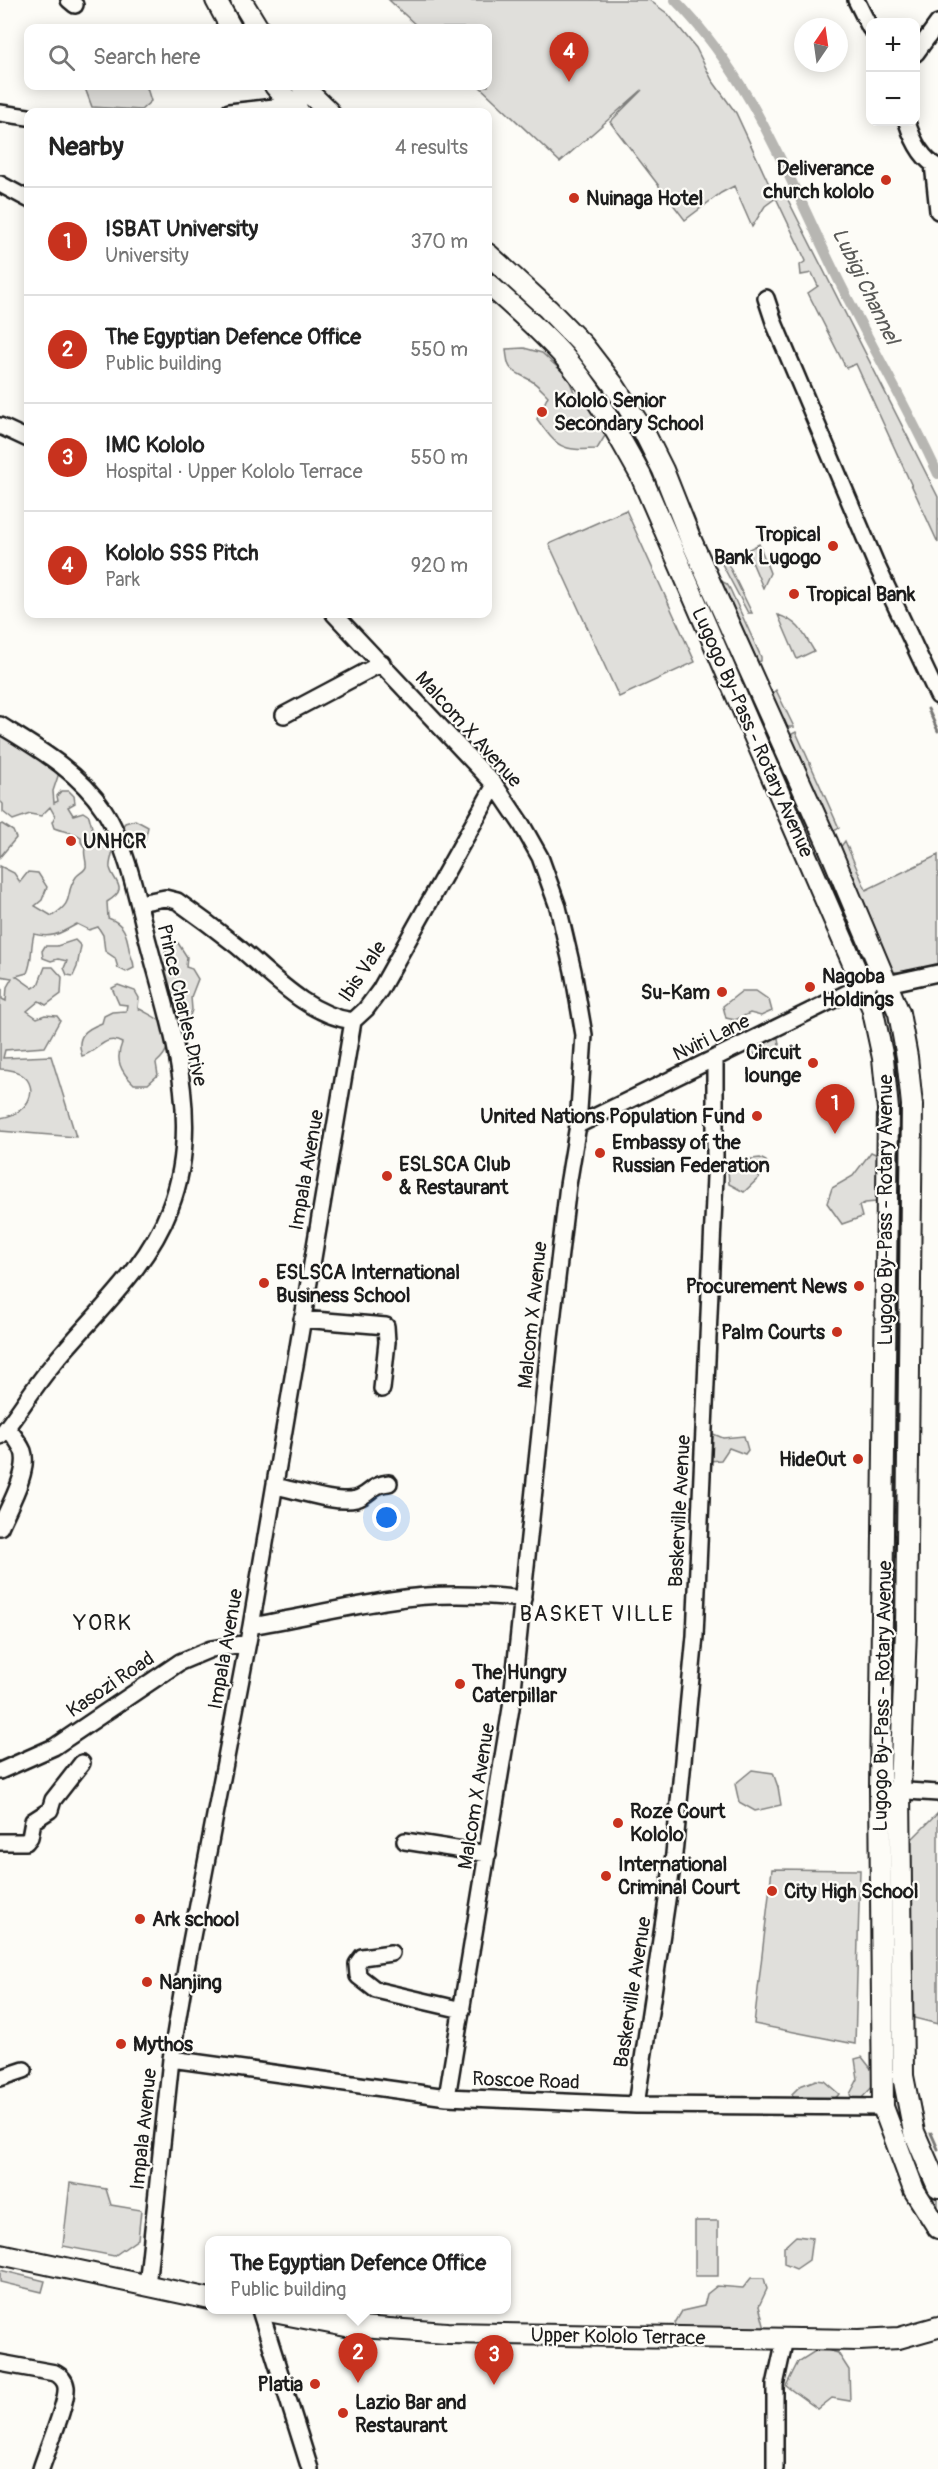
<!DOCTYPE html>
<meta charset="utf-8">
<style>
:root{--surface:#fff;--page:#f2f2f2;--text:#222;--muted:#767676;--line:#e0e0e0;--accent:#c8321e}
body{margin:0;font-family:Pangolin,sans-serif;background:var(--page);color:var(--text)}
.controls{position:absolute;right:18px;top:18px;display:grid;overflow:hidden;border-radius:12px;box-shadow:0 3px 15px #0003}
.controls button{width:54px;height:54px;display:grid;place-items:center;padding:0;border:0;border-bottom:2px solid var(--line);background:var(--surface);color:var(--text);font:30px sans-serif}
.compass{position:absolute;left:794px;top:18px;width:54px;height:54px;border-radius:50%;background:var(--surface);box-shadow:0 3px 15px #0003;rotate:13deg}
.you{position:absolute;left:387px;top:1518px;width:21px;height:21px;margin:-15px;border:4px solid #fff;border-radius:50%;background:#1a73e8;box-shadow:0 0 0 9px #1a73e833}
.badge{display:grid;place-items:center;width:39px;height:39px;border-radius:50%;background:var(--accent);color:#fff;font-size:20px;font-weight:700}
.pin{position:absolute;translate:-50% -50px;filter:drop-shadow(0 2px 3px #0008)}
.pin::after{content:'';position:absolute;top:32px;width:21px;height:18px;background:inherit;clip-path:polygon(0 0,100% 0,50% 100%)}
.popup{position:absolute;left:205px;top:2236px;width:306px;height:78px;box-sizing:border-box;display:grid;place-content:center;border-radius:12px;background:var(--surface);filter:drop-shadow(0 2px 4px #0005);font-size:20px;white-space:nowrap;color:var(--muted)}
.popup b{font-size:22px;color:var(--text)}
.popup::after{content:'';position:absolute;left:50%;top:100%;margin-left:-12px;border:12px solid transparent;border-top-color:var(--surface)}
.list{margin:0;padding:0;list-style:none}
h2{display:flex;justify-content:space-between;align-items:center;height:78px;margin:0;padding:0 24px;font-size:26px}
h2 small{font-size:20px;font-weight:400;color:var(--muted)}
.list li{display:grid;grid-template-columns:39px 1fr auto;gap:18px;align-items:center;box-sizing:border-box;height:108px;padding:0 24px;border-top:2px solid var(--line)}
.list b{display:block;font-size:22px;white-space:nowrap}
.list p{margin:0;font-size:20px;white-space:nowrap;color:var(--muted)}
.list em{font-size:20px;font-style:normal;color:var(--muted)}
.icon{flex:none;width:33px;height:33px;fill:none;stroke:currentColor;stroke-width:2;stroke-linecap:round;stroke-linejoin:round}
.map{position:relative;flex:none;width:938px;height:2469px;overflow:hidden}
.search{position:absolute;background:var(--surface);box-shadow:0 3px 15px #0003;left:24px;top:24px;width:468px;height:66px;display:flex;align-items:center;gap:15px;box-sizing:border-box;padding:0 21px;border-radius:12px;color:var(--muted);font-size:22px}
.panel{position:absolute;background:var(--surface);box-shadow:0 3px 15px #0003;left:24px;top:108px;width:468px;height:510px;border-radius:12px}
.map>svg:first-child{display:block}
</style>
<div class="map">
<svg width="938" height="2469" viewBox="0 0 938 2469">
<rect width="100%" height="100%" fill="#fdfcf7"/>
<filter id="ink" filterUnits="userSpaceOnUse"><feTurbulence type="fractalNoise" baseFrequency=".0167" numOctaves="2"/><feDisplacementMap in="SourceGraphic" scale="12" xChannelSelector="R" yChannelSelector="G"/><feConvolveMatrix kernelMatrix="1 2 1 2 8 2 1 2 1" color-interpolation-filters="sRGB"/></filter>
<g filter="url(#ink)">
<!-- green -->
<path fill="#e0dfdb" stroke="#7e7e7c" stroke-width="1.5" d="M389,0H649L668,14L696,48L712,80L736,113L775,197L784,192L938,497V543L856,364L846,368L808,293L818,286L812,273L801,275L800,265L806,261L776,198L765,206L752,227L734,186L721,193L685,220L610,122L642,90L560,162L479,86H488V28H419Z
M89,86H141L147,88L151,101L141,110L92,107L85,88Z
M488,261L562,330L618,402L665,492L672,518L712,608L713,613L711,614L661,505L511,295L488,275Z
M524,348L542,353L568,377L576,397L593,407L608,431L597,449C561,451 558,448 537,419L548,396C542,390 536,383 530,380C511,369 508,373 506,349Z
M626,510L695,662L619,697L549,544Z
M759,544L770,573L763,588L747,550Z
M726,559L728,564L752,613H748L721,562Z
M721,581L727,584L730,589L761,657V661L758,662Z
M778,615C798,621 804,634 814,651L797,659Z
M720,618L873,972L868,975L807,831L781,780L714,625Z
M776,690L794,727H787L772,694Z
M0,731L60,770L53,791L54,803L58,801L57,796L61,791H69L74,796L75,803L68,807L73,815L83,812L89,816L95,839L108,840L113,848C113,854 109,863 110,868C114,883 130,888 107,902L108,918C124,923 127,935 129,949C130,956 134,960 134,968L126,972L118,968L115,958L105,951L103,935L98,927L89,930L77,924C61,933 52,939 34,934C30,948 33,960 27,973L16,976L33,988L38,985L45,967H53L62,977L61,994L46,1005L39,1001L27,1011L37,1018L45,1015L57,1016L60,1020L45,1047L5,1050L3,1058L51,1056L76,1137L0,1131V1118C39,1113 43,1069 0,1069V987L2,989V999L6,1001L7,987L12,978L0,976V866L14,873L20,882L28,872L38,873L47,887L42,900L35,906L52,916C77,900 63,895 76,877C79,873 85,871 86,867C87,861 83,855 85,848L81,842V837C72,831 63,832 54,828L52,822L55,816L50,807L41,816L30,814L13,820L3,812V804L0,801Z
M796,732L839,828L836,830L832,829L791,737L792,734Z
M135,820L148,827L145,840L135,844L127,842L122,827L125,823Z
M2,824L13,831L16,838L0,857V825Z
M845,841L866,890L938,855V966L897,972L891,971L858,895L860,893L839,849Z
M75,940L81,946L77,967L73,976L67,975L64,968L67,961L58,959L51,961L43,958L42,951L45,946H57Z
M178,943L187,957L186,967L192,969L198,979L191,997L192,1010L186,1026L178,1030L163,969L166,960L165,953L168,946Z
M879,984L894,1017L906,1123L897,1782L888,1785L891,1390L896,1389L897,1323L891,1322L874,989Z
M118,985L135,991L139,998L138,1008C146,1013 157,1017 164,1024C176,1035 167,1054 156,1063L158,1075L148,1084H134C120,1071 115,1060 122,1043C105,1033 98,1052 82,1056C75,1036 86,1029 102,1023L104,1016L112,1012L126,1011L127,1005L119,1004L112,988Z
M742,991H756L769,1000L772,1011L761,1016L750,1013L735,1020L726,1018L723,1006Z
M774,1037L778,1038L780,1050L777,1057L759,1058L751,1051L753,1045Z
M871,1152L880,1156L884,1180L876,1202L865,1203L859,1206L862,1217L842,1224L827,1203L832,1188L853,1176Z
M760,1158L766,1161L769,1168L744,1192L729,1184L728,1169L743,1160Z
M711,1433L723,1438L744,1436L748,1450L745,1454L729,1448L721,1460L709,1461Z
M752,1770L773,1773L778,1787L781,1805L755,1811L739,1802L735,1784Z
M892,1795L894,2015L932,2189L938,2199V2213L916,2176L892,2119L888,1797Z
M938,1813V2024L910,2017L907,1950L911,1840Z
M772,1869L860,1870L855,2044L754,2024Z
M862,2057L876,2075L875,2084L859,2101L852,2100L850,2094L858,2079L855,2059Z
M816,2080L824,2081L839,2094C831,2107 810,2102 796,2102L792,2094L800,2086Z
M70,2183L106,2189L111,2205L141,2210L138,2239L114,2256L63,2246Z
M695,2221H718V2276H695Z
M796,2236L812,2238L809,2260L796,2269L784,2264V2247Z
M0,2270L45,2281L42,2292L0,2282Z
M751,2278H764L767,2289L759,2306L765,2329L680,2332L675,2323L682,2311L704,2306L707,2294L717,2286L743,2288Z
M820,2348L838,2353L849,2370L850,2401L832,2398L818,2409L786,2386L798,2362Z"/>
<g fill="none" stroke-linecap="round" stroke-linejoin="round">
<!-- stream -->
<path stroke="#797876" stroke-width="3" d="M593,373L618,410
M628,425L653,473
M928,709L938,731
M913,2077L922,2117
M931,2133L938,2149"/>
<!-- canal -->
<path stroke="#b7b6b2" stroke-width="10" d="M675,0C751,77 789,179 836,275C869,342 907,406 938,474"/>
<defs>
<path id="minor" d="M69,0L75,5
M856,0L870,28
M916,53L938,23
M229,112L292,105L309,94
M0,113L28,117
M907,122C912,138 921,159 938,167
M933,164L938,211
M0,184L28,199
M766,298L775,325L876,564L938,696
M0,426L28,439
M334,614L495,785L522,825L540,857L558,907L573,971L584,1035L578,1125L568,1185L550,1338L511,1708L447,2097
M284,715L382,663
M0,725C39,749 78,771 104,810C125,842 137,897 146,934C169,1022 205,1119 170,1208C147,1269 94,1314 54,1363C34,1386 19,1413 0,1436
M139,903L165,898L177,901C197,915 217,930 237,946C271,974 307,1015 353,1021L366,1009L380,990L495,785
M887,984L938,973
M578,1125L884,975
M302,1319L386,1326L387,1342L382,1389
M275,1486C296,1490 336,1504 356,1499C370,1495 372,1484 389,1483
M0,1527C8,1508 30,1471 23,1451C19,1442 13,1435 7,1427
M251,1626C298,1618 344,1607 391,1600C435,1593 479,1594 523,1599
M0,1771L54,1747L180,1662L211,1649L248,1643
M892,1790L938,1793
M405,1841L488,1854
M0,1842H26L30,1837L33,1821L50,1810L53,1800L82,1763
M391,1953L362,1957L357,1964L358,1976L376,1990L462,2010
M171,2059L447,2097L636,2105L883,2107
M0,2078L24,2070
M636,2105L674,1854L695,1636L715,1176V1059
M147,2286L171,2059L187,1963L251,1626L353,1021
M260,2310L310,2469
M0,2363L55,2373C61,2376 65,2380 66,2387C68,2402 46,2452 41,2469
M775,2469V2385L785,2339"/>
<path id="major" d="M216,0L231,28
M241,0L258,28
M275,86L299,112
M302,86L329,112
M488,254L548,309L583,345L613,384L644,432L663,470L690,538L827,842L899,1013L907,1057L912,1105L906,1630L900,1790L903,2076L914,2132L938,2187
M488,284C513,306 538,328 561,353C594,390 617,433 641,476L872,1007L883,1058L888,1109L880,1789L883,2107L914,2190L938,2228
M0,2254L210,2299
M263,2310L346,2326L447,2333L859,2340L899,2338L938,2327"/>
</defs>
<!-- minor casing -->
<use href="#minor" stroke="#1c1c1c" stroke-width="20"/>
<!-- major casing -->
<use href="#major" stroke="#1c1c1c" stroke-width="24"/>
<!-- minor -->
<use href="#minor" stroke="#fdfcf7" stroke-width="15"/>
<!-- major -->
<use href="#major" stroke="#fdfcf7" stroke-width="20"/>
</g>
</g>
<!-- markers -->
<g fill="#c8321e" stroke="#fdfcf7" stroke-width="2">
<circle cx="886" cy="180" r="6"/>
<circle cx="574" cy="198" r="6"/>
<circle cx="542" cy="412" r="6"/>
<circle cx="833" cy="546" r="6"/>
<circle cx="794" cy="594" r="6"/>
<circle cx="71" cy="841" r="6"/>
<circle cx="810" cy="987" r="6"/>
<circle cx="722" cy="992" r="6"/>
<circle cx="813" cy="1063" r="6"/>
<circle cx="757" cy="1116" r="6"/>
<circle cx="600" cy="1153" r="6"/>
<circle cx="387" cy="1176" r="6"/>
<circle cx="264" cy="1283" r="6"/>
<circle cx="859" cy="1286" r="6"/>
<circle cx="837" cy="1332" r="6"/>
<circle cx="858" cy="1459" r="6"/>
<circle cx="460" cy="1684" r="6"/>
<circle cx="618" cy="1823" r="6"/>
<circle cx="606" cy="1876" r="6"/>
<circle cx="772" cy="1891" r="6"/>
<circle cx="140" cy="1919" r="6"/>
<circle cx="147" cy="1982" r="6"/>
<circle cx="121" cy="2044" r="6"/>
<circle cx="315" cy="2384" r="6"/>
<circle cx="343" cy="2413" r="6"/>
</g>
<g text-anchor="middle" stroke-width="4.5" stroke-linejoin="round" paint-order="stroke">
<!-- poi labels -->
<g font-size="20" font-weight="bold" fill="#1c1c1c" stroke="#fdfcf7" text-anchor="start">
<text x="874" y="175" text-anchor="end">Deliverance<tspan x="874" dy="23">church kololo</tspan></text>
<text x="586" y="205">Nuinaga Hotel</text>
<text x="554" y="407">Kololo Senior<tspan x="554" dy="23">Secondary School</tspan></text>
<text x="821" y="541" text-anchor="end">Tropical<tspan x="821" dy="23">Bank Lugogo</tspan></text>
<text x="806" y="601">Tropical Bank</text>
<text x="83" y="848">UNHCR</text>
<text x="822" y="983">Nagoba<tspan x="822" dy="23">Holdings</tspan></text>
<text x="710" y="999" text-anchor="end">Su-Kam</text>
<text x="801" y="1059" text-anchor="end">Circuit<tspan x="801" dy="23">lounge</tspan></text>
<text x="745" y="1123" text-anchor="end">United Nations Population Fund</text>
<text x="612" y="1149">Embassy of the<tspan x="612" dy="23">Russian Federation</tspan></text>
<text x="399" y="1171">ESLSCA Club<tspan x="399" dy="23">&amp; Restaurant</tspan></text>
<text x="276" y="1279">ESLSCA International<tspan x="276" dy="23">Business School</tspan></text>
<text x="847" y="1293" text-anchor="end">Procurement News</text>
<text x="825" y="1339" text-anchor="end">Palm Courts</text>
<text x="846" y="1466" text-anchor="end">HideOut</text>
<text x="472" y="1679">The Hungry<tspan x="472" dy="23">Caterpillar</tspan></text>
<text x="630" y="1818">Roze Court<tspan x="630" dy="23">Kololo</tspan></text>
<text x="618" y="1871">International<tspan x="618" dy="23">Criminal Court</tspan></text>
<text x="784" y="1898">City High School</text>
<text x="152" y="1926">Ark school</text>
<text x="159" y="1989">Nanjing</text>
<text x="133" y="2051">Mythos</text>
<text x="303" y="2391" text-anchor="end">Platia</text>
<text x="355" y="2409">Lazio Bar and<tspan x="355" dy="23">Restaurant</tspan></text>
</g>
<!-- street labels -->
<g font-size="20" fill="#1c1c1c" stroke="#fdfcf7">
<text transform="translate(469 729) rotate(48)" y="7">Malcom X Avenue</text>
<text transform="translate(753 732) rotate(66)" y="7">Lugogo By-Pass - Rotary Avenue</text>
<text transform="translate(362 971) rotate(-56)" y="7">Ibis Vale</text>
<text transform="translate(183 1005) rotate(77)" y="7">Prince Charles Drive</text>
<text transform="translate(711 1037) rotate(-26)" y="7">Nviri Lane</text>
<text transform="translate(306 1170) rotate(-80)" y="7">Impala Avenue</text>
<text transform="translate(885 1210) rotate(-90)" y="7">Lugogo By-Pass - Rotary Avenue</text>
<text transform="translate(532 1315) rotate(-84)" y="7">Malcom X Avenue</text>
<text transform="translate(679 1511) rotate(-87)" y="7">Baskerville Avenue</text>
<text transform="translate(225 1649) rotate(-80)" y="7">Impala Avenue</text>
<text transform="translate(110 1684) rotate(-34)" y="7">Kasozi Road</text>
<text transform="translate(882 1696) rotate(-89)" y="7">Lugogo By-Pass - Rotary Avenue</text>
<text transform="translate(476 1796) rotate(-81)" y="7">Malcom X Avenue</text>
<text transform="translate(632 1992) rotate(-81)" y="7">Baskerville Avenue</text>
<text transform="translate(526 2080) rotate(2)" y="7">Roscoe Road</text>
<text transform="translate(143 2129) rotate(-84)" y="7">Impala Avenue</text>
<text transform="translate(618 2336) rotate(1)" y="7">Upper Kololo Terrace</text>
</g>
<!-- water labels -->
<g font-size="21" font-style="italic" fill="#5a5a58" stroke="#fdfcf7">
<text transform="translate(866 286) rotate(64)" y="7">Lubigi Channel</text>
</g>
<!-- quarter labels -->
<g font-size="22" letter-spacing="1.5" fill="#1c1c1c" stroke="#fdfcf7">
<text x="597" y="1621">BASKET VILLE</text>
<text x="103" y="1630">YORK</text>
</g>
</g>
</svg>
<div class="controls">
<button>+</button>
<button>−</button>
</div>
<svg class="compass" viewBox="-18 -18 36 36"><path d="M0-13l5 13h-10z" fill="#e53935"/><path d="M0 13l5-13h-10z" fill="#767676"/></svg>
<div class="you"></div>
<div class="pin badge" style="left:835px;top:1134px">1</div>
<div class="pin badge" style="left:358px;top:2383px">2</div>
<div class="popup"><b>The Egyptian Defence Office</b>Public building</div>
<div class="pin badge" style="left:494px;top:2385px">3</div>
<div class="pin badge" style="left:569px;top:82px">4</div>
<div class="search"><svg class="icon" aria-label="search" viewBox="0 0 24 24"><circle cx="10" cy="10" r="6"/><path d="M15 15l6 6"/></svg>Search here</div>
<section class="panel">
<h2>Nearby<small>4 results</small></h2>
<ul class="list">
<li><span class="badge">1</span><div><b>ISBAT University</b><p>University</p></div><em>370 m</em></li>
<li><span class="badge">2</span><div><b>The Egyptian Defence Office</b><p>Public building</p></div><em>550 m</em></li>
<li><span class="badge">3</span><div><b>IMC Kololo</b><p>Hospital · Upper Kololo Terrace</p></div><em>550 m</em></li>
<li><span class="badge">4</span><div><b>Kololo SSS Pitch</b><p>Park</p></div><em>920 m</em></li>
</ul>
</section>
</div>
